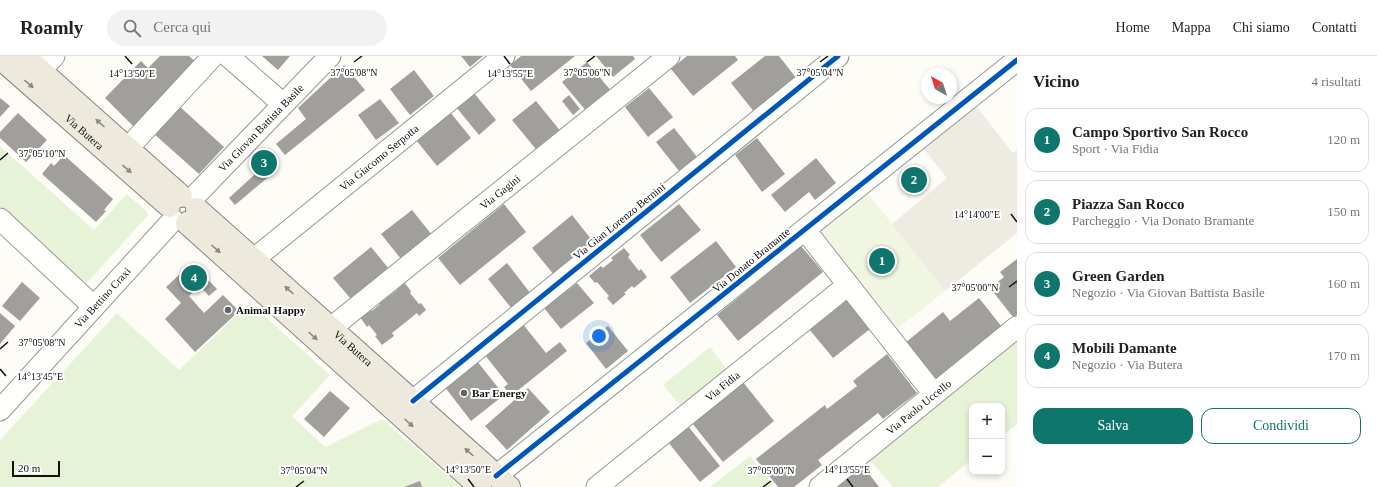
<!DOCTYPE html>
<html lang="it">
<meta charset="utf-8">
<style>
:root{--surface:#fff;--page:#f2f2f2;--text:#222;--muted:#767676;--line:#e0e0e0;--accent:#0f766e}
body{margin:0;font-family:Georgia,serif;background:var(--page);color:var(--text)}
.controls{position:absolute;right:12px;bottom:12px;display:grid;overflow:hidden;border-radius:8px;box-shadow:0 2px 6px #0003}
.controls button{width:36px;height:36px;display:grid;place-items:center;padding:0;border:0;border-bottom:1px solid var(--line);background:var(--surface);color:var(--text);font:20px sans-serif}
.compass{position:absolute;left:921px;top:12px;width:36px;height:36px;border-radius:50%;background:var(--surface);box-shadow:0 2px 6px #0003;rotate:321deg}
.scale{position:absolute;left:12px;bottom:10px;width:48px;box-sizing:border-box;padding-left:4px;border:2px solid #111;border-top:0;font-size:11px;line-height:14px;white-space:nowrap;color:#111;-webkit-text-stroke:3px #fff;paint-order:stroke}
.you{position:absolute;left:599px;top:280px;width:14px;height:14px;margin:-10px;border:3px solid #fff;border-radius:50%;background:#1a73e8;box-shadow:0 0 0 6px #1a73e833}
.badge{display:grid;place-items:center;width:26px;height:26px;border-radius:50%;background:var(--accent);color:#fff;font-size:13px;font-weight:700}
.pin{position:absolute;translate:-50% -50%;border:2px solid #fff;box-shadow:0 1px 4px #0006}
.list{margin:0;padding:0;list-style:none}
h2{display:flex;justify-content:space-between;align-items:center;height:52px;margin:0;padding:0 16px;font-size:17px}
h2 small{font-size:13px;font-weight:400;color:var(--muted)}
.list li{display:grid;grid-template-columns:26px 1fr auto;gap:12px;align-items:center;box-sizing:border-box;height:64px;margin:0 8px 8px;padding:0 8px;border:1px solid var(--line);border-radius:12px}
.list b{display:block;font-size:15px;white-space:nowrap}
.list p{margin:0;font-size:13px;white-space:nowrap;color:var(--muted)}
.list em{font-size:13px;font-style:normal;color:var(--muted)}
.actions{display:flex;gap:8px;padding:12px 16px}
.actions a{flex:1;padding:9px 0;border:1px solid var(--accent);border-radius:12px;text-align:center;font-size:14px;color:var(--accent)}
.actions .main{background:var(--accent);color:#fff}
.icon{flex:none;width:22px;height:22px;fill:none;stroke:currentColor;stroke-width:2;stroke-linecap:round;stroke-linejoin:round}
.map{position:relative;flex:none;width:1017px;height:431px;overflow:hidden}
header{display:flex;align-items:center;gap:24px;box-sizing:border-box;height:56px;padding:0 20px;background:var(--surface);border-bottom:1px solid var(--line)}
header strong{font-size:19px}
nav{display:flex;gap:22px;margin-inline-start:auto;font-size:14px}
.search{width:280px;height:36px;background:var(--page);display:flex;align-items:center;gap:10px;box-sizing:border-box;padding:0 14px;border-radius:22px;color:var(--muted);font-size:15px}
main{display:flex}
aside{flex:1;background:var(--surface)}
.map>svg:first-child{display:block}
</style>
<header>
<strong>Roamly</strong>
<div class="search"><svg class="icon" aria-label="search" viewBox="0 0 24 24"><circle cx="10" cy="10" r="6"/><path d="M15 15l6 6"/></svg>Cerca qui</div>
<nav><a>Home</a><a>Mappa</a><a>Chi siamo</a><a>Contatti</a></nav>
</header>
<main>
<div class="map">
<svg width="1017" height="431" viewBox="0 0 1017 431">
<rect width="100%" height="100%" fill="#fdfcf7"/>
<!-- green -->
<path fill="#e7f3d7" d="M0,90L94,174L127,138L149,158L86,228L0,150Z
M250,247L330,319L292,360L325,391L382,363L460,431H0V384L117,257L179,314Z
M1017,285V368L1002,380V350H972V403L938,431H893L869,403Z
M710,291L727,314L681,350L663,329Z
M750,400L773,430L772,431H710Z"/>
<!-- pitch -->
<path fill="#f0f6e1" d="M867,136L945,235L898,272L820,175Z"/>
<!-- plaza -->
<path fill="#edebe2" d="M976,50L1013,97L1017,94V177L945,235L892,168L947,122L923,92Z"/>
<!-- building -->
<path fill="#a19f9c" d="M160,0H189L199,9L136,73L105,42L141,5L148,12Z
M262,0H290L278,14Z
M461,0H483L470,11Z
M521,0H575L531,35L510,9Z
M596,0H633L635,3L613,21Z
M687,0H735L738,4L693,40L671,13Z
M765,0H779L797,23L755,57L731,27Z
M587,6L612,36L587,56L562,26Z
M344,9L365,34L285,99L276,88L306,63L298,52Z
M414,14L434,40L410,59L390,33Z
M649,32L673,61L648,81L625,51Z
M474,37L496,64L479,79L456,51Z
M569,39L580,53L573,59L562,45Z
M0,42L10,50L0,61Z
M380,43L399,67L376,84L358,59Z
M536,45L562,77L539,97L512,64Z
M178,49L224,91L199,118L153,77Z
M450,56L471,82L437,110L416,84Z
M18,57L47,84L26,106L0,82V76Z
M674,72L697,101L679,115L656,86Z
M757,82L785,118L762,136L735,99Z
M64,99L113,143L104,154L106,155L96,166L42,118L51,107L54,110Z
M816,102L836,127L815,144L809,136L785,156L771,139Z
M266,108L273,117L235,149L229,142Z
M504,148L526,176L460,229L438,202Z
M679,148L701,174L661,206L640,179Z
M412,154L432,179L401,203L381,178Z
M572,159L595,188L555,220L532,192Z
M716,185L736,211L690,247L670,221Z
M801,190L823,216L738,285L717,259Z
M371,191L389,213L351,243L333,222Z
M624,192L630,199L628,201L639,215L641,213L647,221L634,232L632,230L624,237L626,238L613,249L607,242L609,240L597,226L595,227L589,220L601,210L603,212L613,204L611,202Z
M1017,203V259L1013,261L990,232L1004,221L1000,216Z
M192,207L217,233L209,240L200,230L189,240L204,257L223,239L239,255L195,296L165,263L181,247L166,231Z
M507,207L531,238L512,253L488,223Z
M22,226L40,242L20,265L2,250Z
M404,226L411,235L410,237L419,248L421,247L426,254L419,260L417,257L392,277L394,280L382,289L375,280L377,279L369,269L367,271L360,261L370,253L372,255L380,248L378,246L388,238L389,240L397,234L395,232Z
M577,227L594,247L561,273L544,252Z
M979,242L1002,271L936,325L905,287L943,256L950,265Z
M846,244L870,273L833,302L809,273Z
M0,257L15,270L0,288Z
M522,267L546,297L560,286L567,295L511,340L504,331L508,328L484,298Z
M608,270L628,295L606,313L586,287Z
M887,298L917,337L883,363L878,357L818,404L822,409L794,431H778L756,403L825,349L827,353L857,330L853,325Z
M476,304L504,339L471,365L444,330Z
M743,326L774,365L723,406L692,367Z
M528,332L550,356L507,394L485,370Z
M330,335L350,352L324,381L304,363Z
M688,370L720,410L700,426L668,386Z
M863,410L879,431H835Z
M420,425L422,431H404Z"/>
<g fill="none" stroke-linecap="round" stroke-linejoin="round">
<defs>
<g id="minor">
<path d="M228,0L283,48"/>
<path d="M40,15L54,0"/>
<path d="M128,92L213,0"/>
<path id="s1" d="M192,143L330,0"/>
<path d="M0,163L94,251"/>
<path d="M805,174L934,338"/>
<path id="s2" d="M254,203L504,0"/>
<path id="s3" d="M331,272L669,0"/>
<path d="M413,345L838,0"/>
<path id="s4" d="M0,354L173,164"/>
<path d="M496,420L1017,4"/>
<path id="s5" d="M597,431L848,229"/>
<path id="s6" d="M820,431L1017,271"/>
</g>
<g id="major">
<path d="M24,0L181,140"/>
<path id="s7" d="M0,2L169,150"/>
<path id="s8" d="M197,153L509,431"/>
<path d="M187,167L480,431"/>
</g>
</defs>
<!-- minor casing -->
<use href="#minor" stroke="#979795" stroke-width="23"/>
<!-- major casing -->
<use href="#major" stroke="#858482" stroke-width="24"/>
<!-- minor -->
<use href="#minor" stroke="#fffffe" stroke-width="21"/>
<!-- major -->
<use href="#major" stroke="#ede9dc" stroke-width="22"/>
<defs>
<path id="cycleway" d="M413,345L838,0
M496,420L1017,4"/>
</defs>
<!-- cycleway casing -->
<use href="#cycleway" stroke="#fff" stroke-width="8"/>
<!-- cycleway -->
<use href="#cycleway" stroke="#0057b8" stroke-width="5"/>
</g>
<!-- one-way arrows -->
<defs><path id="oneway-solid" d="M-6-.8H1V-3.2L6.5 0L1 3.2V.8H-6Z"/></defs>
<g fill="#8a8881">
<use href="#oneway-solid" transform="translate(29 28) rotate(41)"/>
<use href="#oneway-solid" transform="translate(100 67) rotate(-138)"/>
<use href="#oneway-solid" transform="translate(127 113) rotate(41)"/>
<use href="#oneway-solid" transform="translate(216 193) rotate(42)"/>
<use href="#oneway-solid" transform="translate(289 234) rotate(-138)"/>
<use href="#oneway-solid" transform="translate(313 280) rotate(42)"/>
<use href="#oneway-solid" transform="translate(409 367) rotate(42)"/>
<use href="#oneway-solid" transform="translate(469 396) rotate(-138)"/>
</g>
<!-- ticks -->
<path fill="none" stroke="#111" stroke-width="1.5" d="M125,0L132,8M504,0L510,8M354,6L362,0M587,6L595,0M820,6L828,0M0,104L8,97M1011,158L1017,166M1009,231L1017,225M0,293L8,286M0,313L6,320M468,423L474,431M847,423L853,431M296,431L304,425M763,431L771,425"/>
<!-- markers -->
<g fill="#646362" stroke="#fff" stroke-width="1.5">
<circle cx="228" cy="254" r="4"/>
<circle cx="464" cy="337" r="4"/>
</g>
<g text-anchor="middle" stroke-width="4" stroke-linejoin="round" paint-order="stroke">
<!-- street labels -->
<g font-size="11" fill="#111" stroke="#fff">
<text dy="4" stroke="none"><textPath href="#s1" startOffset="99">Via Giovan Battista Basile</textPath></text>
<text dy="4" stroke="none"><textPath href="#s7" startOffset="112">Via Butera</textPath></text>
<text dy="4" stroke="none"><textPath href="#s2" startOffset="161">Via Giacomo Serpotta</textPath></text>
<text dy="4" stroke="none"><textPath href="#s3" startOffset="217">Via Gagini</textPath></text>
<text transform="translate(619 165) rotate(-39)" y="4">Via Gian Lorenzo Bernini</text>
<text transform="translate(751 204) rotate(-39)" y="4">Via Donato Bramante</text>
<text dy="4" stroke="none"><textPath href="#s4" startOffset="152">Via Bettino Craxi</textPath></text>
<text dy="4" stroke="none"><textPath href="#s8" startOffset="209">Via Butera</textPath></text>
<text dy="4" stroke="none"><textPath href="#s5" startOffset="161">Via Fidia</textPath></text>
<text dy="4" stroke="none"><textPath href="#s6" startOffset="127">Via Paolo Uccello</textPath></text>
</g>
<!-- poi labels -->
<g font-size="11" font-weight="bold" fill="#111" stroke="#fff" text-anchor="start">
<text x="236" y="258">Animal Happy</text>
<text x="472" y="341">Bar Energy</text>
</g>
</g>
<g font-size="10" text-anchor="middle" fill="#111" stroke="#fff" stroke-width="4" stroke-linejoin="round" paint-order="stroke">
<text x="354" y="20">37°05'08"N</text>
<text x="587" y="20">37°05'06"N</text>
<text x="820" y="20">37°05'04"N</text>
<text x="132" y="21">14°13'50"E</text>
<text x="510" y="21">14°13'55"E</text>
<text x="42" y="101">37°05'10"N</text>
<text x="977" y="162">14°14'00"E</text>
<text x="975" y="235">37°05'00"N</text>
<text x="42" y="290">37°05'08"N</text>
<text x="40" y="324">14°13'45"E</text>
<text x="468" y="417">14°13'50"E</text>
<text x="847" y="417">14°13'55"E</text>
<text x="304" y="418">37°05'04"N</text>
<text x="771" y="418">37°05'00"N</text>
</g>
</svg>
<div class="controls">
<button>+</button>
<button>−</button>
</div>
<svg class="compass" viewBox="-18 -18 36 36"><path d="M0-13l5 13h-10z" fill="#e53935"/><path d="M0 13l5-13h-10z" fill="#767676"/></svg>
<div class="scale">20 m</div>
<div class="you"></div>
<div class="pin badge" style="left:882px;top:205px">1</div>
<div class="pin badge" style="left:914px;top:124px">2</div>
<div class="pin badge" style="left:264px;top:107px">3</div>
<div class="pin badge" style="left:194px;top:222px">4</div>
</div>
<aside>
<h2>Vicino<small>4 risultati</small></h2>
<ul class="list">
<li><span class="badge">1</span><div><b>Campo Sportivo San Rocco</b><p>Sport · Via Fidia</p></div><em>120 m</em></li>
<li><span class="badge">2</span><div><b>Piazza San Rocco</b><p>Parcheggio · Via Donato Bramante</p></div><em>150 m</em></li>
<li><span class="badge">3</span><div><b>Green Garden</b><p>Negozio · Via Giovan Battista Basile</p></div><em>160 m</em></li>
<li><span class="badge">4</span><div><b>Mobili Damante</b><p>Negozio · Via Butera</p></div><em>170 m</em></li>
</ul>
<div class="actions"><a class="main">Salva</a><a>Condividi</a></div>
</aside>
</main>
